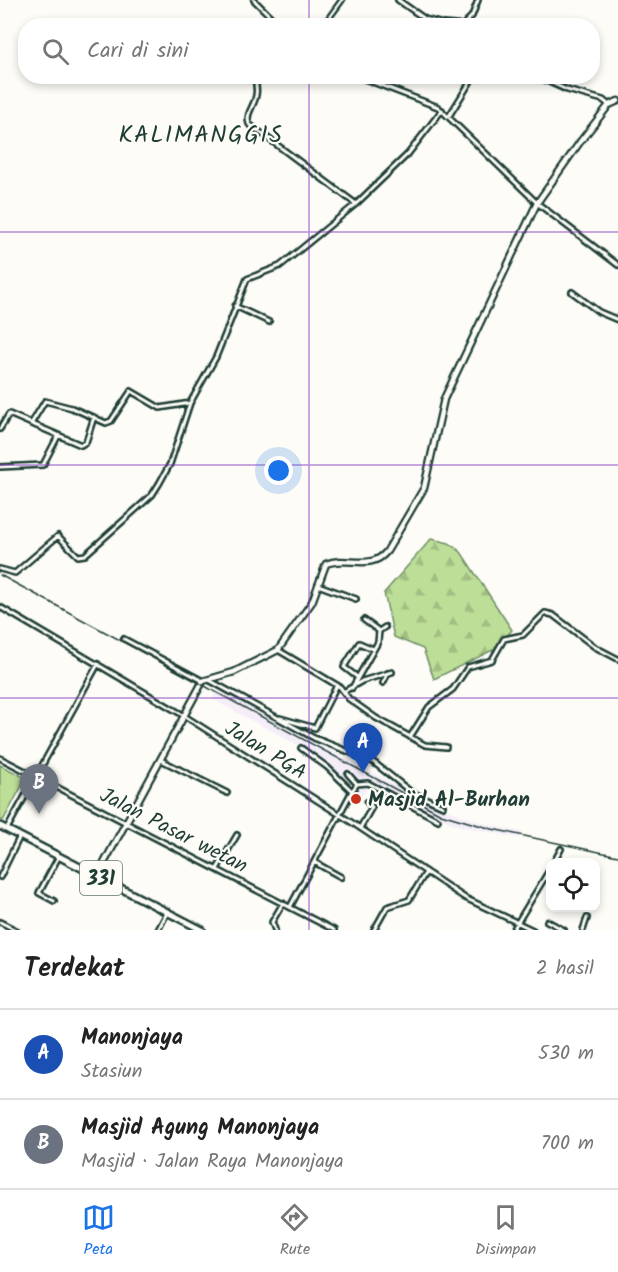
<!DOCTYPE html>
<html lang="id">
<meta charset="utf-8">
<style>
:root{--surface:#fff;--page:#f6f6f6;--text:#222;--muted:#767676;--line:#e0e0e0;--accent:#1a73e8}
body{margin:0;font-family:Kalam,sans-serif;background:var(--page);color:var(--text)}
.controls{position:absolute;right:18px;bottom:18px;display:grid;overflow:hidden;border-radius:12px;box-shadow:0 3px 9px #0003}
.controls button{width:54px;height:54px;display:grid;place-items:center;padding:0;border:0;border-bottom:2px solid var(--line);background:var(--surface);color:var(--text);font:30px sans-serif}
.you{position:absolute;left:279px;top:471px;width:21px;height:21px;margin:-15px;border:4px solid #fff;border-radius:50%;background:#1a73e8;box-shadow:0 0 0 9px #1a73e833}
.badge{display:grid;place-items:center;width:39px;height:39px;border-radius:50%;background:var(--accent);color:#fff;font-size:20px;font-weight:700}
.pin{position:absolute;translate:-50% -50px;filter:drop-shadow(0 2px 3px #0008)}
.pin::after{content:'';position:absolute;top:32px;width:21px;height:18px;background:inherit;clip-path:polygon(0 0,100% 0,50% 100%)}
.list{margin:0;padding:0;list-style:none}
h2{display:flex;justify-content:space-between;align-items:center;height:78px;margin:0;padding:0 24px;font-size:26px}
h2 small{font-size:20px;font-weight:400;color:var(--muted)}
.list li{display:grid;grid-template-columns:39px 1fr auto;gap:18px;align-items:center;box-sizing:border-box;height:90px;padding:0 24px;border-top:2px solid var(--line)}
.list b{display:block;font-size:22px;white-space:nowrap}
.list p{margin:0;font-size:20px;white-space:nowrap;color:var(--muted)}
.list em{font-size:20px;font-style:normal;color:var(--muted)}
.icon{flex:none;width:33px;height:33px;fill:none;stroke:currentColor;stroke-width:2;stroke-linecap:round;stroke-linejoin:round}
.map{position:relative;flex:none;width:618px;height:930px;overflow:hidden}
.search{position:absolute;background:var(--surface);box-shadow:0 3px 9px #0003;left:18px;right:18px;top:18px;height:66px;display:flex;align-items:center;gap:15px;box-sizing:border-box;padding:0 21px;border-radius:24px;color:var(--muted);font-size:22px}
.sheet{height:258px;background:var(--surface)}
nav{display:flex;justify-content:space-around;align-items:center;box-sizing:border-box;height:84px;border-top:2px solid var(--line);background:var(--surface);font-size:16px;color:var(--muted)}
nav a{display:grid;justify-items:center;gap:3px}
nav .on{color:var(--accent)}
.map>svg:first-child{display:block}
</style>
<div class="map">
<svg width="618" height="930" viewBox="0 0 618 930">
<defs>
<pattern id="forest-firs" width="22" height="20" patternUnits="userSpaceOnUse" patternTransform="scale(1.5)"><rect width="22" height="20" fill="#bdde97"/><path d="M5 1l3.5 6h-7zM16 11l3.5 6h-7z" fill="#a2bf83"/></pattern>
</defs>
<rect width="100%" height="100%" fill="#fdfcf7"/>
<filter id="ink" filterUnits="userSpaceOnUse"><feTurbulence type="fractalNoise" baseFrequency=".0167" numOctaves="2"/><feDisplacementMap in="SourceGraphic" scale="12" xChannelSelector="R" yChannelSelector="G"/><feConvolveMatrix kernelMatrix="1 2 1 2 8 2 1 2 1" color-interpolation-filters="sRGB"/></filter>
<g filter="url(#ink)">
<!-- built -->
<path fill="#f5eef9" d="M217,690L433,805L489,825L521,832L520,838L455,825L370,782L357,805L347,799L349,795L343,792L347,784L336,773L305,749L212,699Z"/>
<!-- forest -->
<path fill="url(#forest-firs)" stroke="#6e8e66" stroke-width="1.5" d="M431,539L449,543L461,552L512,630L495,649L434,679L423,649L394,637L384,593Z"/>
<!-- green -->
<path fill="#bdde97" stroke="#6e8e66" stroke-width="1.5" d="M0,765L26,778L3,821L0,819Z"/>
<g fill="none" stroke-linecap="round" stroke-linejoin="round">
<defs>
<path id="minor" d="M254,0L280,26
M398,0L425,19L443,24L467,26
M464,24L472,16L478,0
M323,26L342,0
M254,76C263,104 244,108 249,124L356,204
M357,76L438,107L537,203L618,265
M536,76L567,90L603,100L609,105
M449,116L474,76
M572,292L599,312L618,320
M235,306L269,322
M31,424L45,401L72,408L106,423L111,421L131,391L160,408L190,403
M0,429L9,414L81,445L86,442L94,417
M0,467L43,465L58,436
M0,569L15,573L58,536L78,556L85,555L152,495L159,484L170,464L190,403L216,357L247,279L280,266L356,204L408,154L442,110
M318,585L356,599
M0,607L183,715L348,820L465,898L533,930
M364,620L379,631
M124,639L203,681
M278,650L340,687L349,699L376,718L425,745L446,747
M357,677L344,667L359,643L373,649
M209,680L314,738L372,761L411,792L443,806
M383,683L388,673
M352,688L378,642L379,631L385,627
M345,691L362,681L392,672
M280,718L315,728L337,685
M410,737L429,707L453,689L468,667L492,660L504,639L523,635L545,613L553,615L595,647L618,659
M0,758L334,930
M161,760L227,793
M348,774L357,784
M352,791L357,784L368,783L438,820
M360,828L372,807L367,802
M7,829L98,664
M314,862L341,877
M554,862L561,849
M217,869L237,835
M0,877L20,836
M54,901L39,893L59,856
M290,907L352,791L327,767L301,748
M547,921L564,930
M0,922L16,930
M158,930L167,913
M275,930L272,922L283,903
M374,930L387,907L409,900L426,872
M513,930L550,869
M583,930L587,918"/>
<path id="secondary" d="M97,876L203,681L234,672L278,650L312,602L326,564C347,555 371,572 387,551L424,488L444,399L537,203L580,142L609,105L618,101"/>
<path id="primary" d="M0,826L202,930"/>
</defs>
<!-- minor casing -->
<use href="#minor" stroke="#1f3d34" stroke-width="8"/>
<!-- secondary casing -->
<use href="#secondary" stroke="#1f3d34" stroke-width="9"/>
<!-- primary casing -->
<use href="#primary" stroke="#1f3d34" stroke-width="10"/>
<!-- minor -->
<use href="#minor" stroke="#fdfcf7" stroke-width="3"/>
<!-- secondary -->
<use href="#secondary" stroke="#fdfcf7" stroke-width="4.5"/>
<!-- primary -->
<use href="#primary" stroke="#fdfcf7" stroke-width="5"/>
<!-- rail -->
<path stroke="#1f3d34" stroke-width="1.5" d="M0,575L441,814L492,829L618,856"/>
</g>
</g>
<!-- grid -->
<path fill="none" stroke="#7b2cbf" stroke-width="1.5" stroke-opacity="0.55" d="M309,0V26M309,76V930M0,232H618M0,465H618M0,698H618"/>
<!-- markers -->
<circle fill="#c8321e" stroke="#fdfcf7" stroke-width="2" cx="356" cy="799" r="6"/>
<g text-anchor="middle" stroke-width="4.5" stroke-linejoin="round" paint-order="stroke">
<!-- shield labels -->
<rect fill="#fdfcf7" stroke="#62766e" stroke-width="1.5" x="80" y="861" width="42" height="34" rx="4.5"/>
<g font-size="20" font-weight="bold" fill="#1f3d34">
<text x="101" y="885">331</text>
</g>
<!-- street labels -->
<g font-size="21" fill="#1f3d34" stroke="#fdfcf7">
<text transform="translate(266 750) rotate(32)" y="7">Jalan PGA</text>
<text transform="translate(174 830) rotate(27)" y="7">Jalan Pasar wetan</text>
</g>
<!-- poi labels -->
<g font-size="21" font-weight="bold" fill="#1f3d34" stroke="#fdfcf7" text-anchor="start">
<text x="368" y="806">Masjid Al-Burhan</text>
</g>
<!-- quarter labels -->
<g font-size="24" letter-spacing="1.5" fill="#1f3d34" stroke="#fdfcf7">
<text x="201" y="142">KALIMANGGIS</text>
</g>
</g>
</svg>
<div class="controls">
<button><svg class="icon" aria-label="locate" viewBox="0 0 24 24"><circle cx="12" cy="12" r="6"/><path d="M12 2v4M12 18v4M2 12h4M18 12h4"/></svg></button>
</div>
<div class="you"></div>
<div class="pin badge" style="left:363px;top:773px;background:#1a4fb4">A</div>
<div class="pin badge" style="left:39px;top:814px;background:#6b7280">B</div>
<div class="search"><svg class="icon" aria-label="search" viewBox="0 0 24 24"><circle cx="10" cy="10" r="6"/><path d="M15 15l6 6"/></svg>Cari di sini</div>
</div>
<section class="sheet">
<h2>Terdekat<small>2 hasil</small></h2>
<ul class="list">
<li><span class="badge" style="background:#1a4fb4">A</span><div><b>Manonjaya</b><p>Stasiun</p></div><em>530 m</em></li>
<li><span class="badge" style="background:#6b7280">B</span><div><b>Masjid Agung Manonjaya</b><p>Masjid · Jalan Raya Manonjaya</p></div><em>700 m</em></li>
</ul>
</section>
<nav>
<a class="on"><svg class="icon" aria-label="map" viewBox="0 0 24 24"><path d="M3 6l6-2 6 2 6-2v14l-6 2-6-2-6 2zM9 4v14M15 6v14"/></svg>Peta</a>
<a><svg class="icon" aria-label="directions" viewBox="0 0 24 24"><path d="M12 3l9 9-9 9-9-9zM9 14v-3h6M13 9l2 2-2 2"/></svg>Rute</a>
<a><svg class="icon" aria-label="saved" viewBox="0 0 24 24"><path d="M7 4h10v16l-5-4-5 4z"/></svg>Disimpan</a>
</nav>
